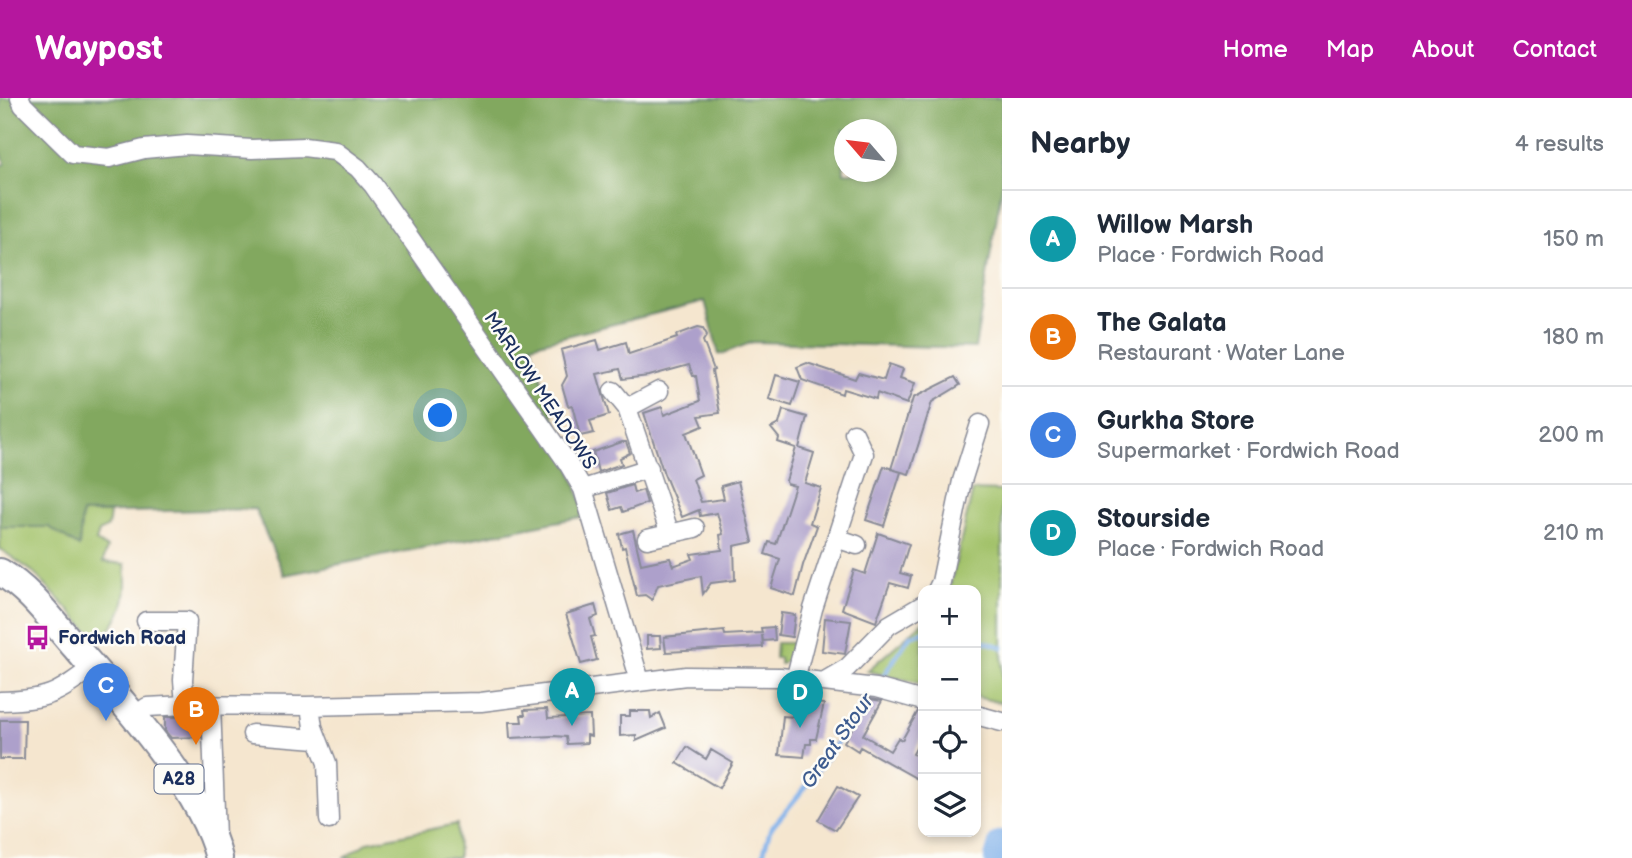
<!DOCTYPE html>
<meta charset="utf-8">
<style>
:root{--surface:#fff;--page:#f2f2f3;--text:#1f2937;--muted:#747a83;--line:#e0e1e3;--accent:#b5179e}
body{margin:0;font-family:"Balsamiq Sans",sans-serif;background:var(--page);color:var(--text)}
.controls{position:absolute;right:21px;bottom:21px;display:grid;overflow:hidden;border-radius:14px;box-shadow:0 4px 10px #0003}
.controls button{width:63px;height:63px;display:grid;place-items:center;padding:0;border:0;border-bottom:2px solid var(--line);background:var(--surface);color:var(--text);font:35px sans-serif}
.compass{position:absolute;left:834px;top:21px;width:63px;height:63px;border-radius:50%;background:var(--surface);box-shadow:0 4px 10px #0003;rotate:298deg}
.you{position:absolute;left:441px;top:318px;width:24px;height:24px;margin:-18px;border:5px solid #fff;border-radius:50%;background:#1a73e8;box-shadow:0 0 0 10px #1a73e833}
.badge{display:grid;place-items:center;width:46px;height:46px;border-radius:50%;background:var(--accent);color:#fff;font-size:23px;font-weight:700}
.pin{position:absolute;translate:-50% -58px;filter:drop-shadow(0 2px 4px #0008)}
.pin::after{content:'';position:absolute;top:37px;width:24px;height:21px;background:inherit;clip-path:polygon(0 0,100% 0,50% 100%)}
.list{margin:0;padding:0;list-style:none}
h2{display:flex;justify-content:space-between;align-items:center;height:91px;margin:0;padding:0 28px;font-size:30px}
h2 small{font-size:23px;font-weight:400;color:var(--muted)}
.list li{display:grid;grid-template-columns:46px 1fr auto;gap:21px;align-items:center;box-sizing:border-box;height:98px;padding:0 28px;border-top:2px solid var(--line)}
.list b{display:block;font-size:26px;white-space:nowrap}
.list p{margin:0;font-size:23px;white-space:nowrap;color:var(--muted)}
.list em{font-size:23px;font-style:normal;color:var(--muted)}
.icon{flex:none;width:38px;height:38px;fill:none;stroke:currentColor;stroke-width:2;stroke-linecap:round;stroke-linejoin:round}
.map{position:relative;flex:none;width:1002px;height:760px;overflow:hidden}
header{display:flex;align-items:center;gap:42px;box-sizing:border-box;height:98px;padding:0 35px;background:var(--accent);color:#fff}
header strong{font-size:33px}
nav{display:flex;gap:38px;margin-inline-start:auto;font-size:24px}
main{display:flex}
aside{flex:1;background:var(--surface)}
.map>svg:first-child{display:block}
</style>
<header>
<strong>Waypost</strong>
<nav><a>Home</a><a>Map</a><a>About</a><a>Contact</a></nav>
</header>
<main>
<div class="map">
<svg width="1002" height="760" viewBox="0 0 1002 760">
<rect width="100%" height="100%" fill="#fdfcf7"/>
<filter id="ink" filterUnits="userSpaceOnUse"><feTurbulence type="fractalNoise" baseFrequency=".0143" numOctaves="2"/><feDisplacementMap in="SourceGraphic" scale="14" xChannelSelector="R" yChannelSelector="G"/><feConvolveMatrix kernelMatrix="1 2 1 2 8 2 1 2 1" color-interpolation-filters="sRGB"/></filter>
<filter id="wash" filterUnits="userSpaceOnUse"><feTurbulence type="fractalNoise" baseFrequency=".00686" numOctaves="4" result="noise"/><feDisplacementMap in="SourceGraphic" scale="28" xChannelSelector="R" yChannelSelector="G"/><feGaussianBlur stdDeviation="1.57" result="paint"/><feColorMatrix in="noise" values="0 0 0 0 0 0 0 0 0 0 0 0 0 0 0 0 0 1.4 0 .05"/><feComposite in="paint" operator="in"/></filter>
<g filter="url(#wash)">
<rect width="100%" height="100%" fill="#f5e6cf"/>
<!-- green -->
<path fill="#a3c26a" stroke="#5f7864" stroke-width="2" d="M973,392L1002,393V605L976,599V492H949Z
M82,415H110L108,429L99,434L96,443L107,450L103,464L125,466C129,505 123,515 100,545L33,474L0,451V429H49Z
M923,524V586L867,573Z
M776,545H792L789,560L782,566H780V560H775Z
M457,726L458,760H344L368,744Z"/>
<!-- forest -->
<path fill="#82a85e" stroke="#4e6c5e" stroke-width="2" fill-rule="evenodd" d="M0,0H1002V88L975,250L753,244L719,257L705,203L531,247L586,418L284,477L255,411L82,415L79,449L49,429H0V67L5,66L0,50ZM844,32H886V74H844Z"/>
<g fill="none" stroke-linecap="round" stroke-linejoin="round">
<!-- stream -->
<path stroke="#7fb0ea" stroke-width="4.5" d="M976,541L1002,549
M878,586L910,538L923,534
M762,760L770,732L808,686L873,593"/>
<!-- river -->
<path stroke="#7fb0ea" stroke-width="28" d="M998,760L1002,746"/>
</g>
<g id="blocks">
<!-- building -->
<path fill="#ada0cb" d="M698,229L703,230L707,237L703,243L714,272L712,273L720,315L699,318L703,328L686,335L701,377L693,381L701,404L724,401L721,388L738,383L753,444L734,448L735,482L711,485L703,496L701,478L658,487L652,502L645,497L637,498L625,449L622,450L619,436L633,432L641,466L670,460L673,468L693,461L691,456L722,452L720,437L723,436L717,415L700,418L699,412L682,419L664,376L644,315L662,309L664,317L700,303L696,278H693L689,267L649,278L623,281L620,271L597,276L609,317L590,323L594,335L580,338L572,307L568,308L562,287L567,278L561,252L597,242L600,252L626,244L629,256L677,240L676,237Z
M807,265L855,281L858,275L884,282L889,266L903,271L900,280L915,285L907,306L877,295L876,301L843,291L842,296L802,282L797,269Z
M776,277L800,284L792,308L769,301Z
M955,279L960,287L932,304L909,376L891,371L913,300Z
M783,312L807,319L799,350L814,355L805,385L821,390L810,425L817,428L803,467L795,498L771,490L780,461L765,456L769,444L776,446L795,388L787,386L786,383L796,350L778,344L779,340L771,330L779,326Z
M622,344H626L630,355L620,360L622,366L598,374L593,354Z
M884,368L901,374L884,428L866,422Z
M632,387L634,395L643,392L647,405L623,414L621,409L612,412L607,395Z
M878,435L909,446L900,475L911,478L908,490L890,485L876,524L842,511L854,472L865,476Z
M595,507L598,518L590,521L595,538L591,539L597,562L581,566L566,516Z
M781,515L795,517L792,539L778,537Z
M825,520L851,523L845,556L822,553Z
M774,529L775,542L763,543L762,537L763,549L666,554L664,539L724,533L725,537L762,535L761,530Z
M647,538H660L661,550L647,551Z
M870,601L882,603L863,637L890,653L898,640L902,642L918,613L923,614V637L913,656L923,662V684L860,649L858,653L844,644Z
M800,603L824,606L816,641H811V646H806L804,659L779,657L783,618L793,619V616H799Z
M547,611L548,620L590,618L591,638L587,637V645L567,646L566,639L554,638L510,640L509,624H522L521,617H525L524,612Z
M630,613H650L651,620L660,615L666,630L636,643V637L620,638V618H630Z
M165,619H200L201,639L171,640L165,633Z
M0,622H25L24,661H0Z
M687,649L706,661L711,652L733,665L719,690L677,665Z
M838,688L858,699L836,732L818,722Z"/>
</g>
</g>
<g filter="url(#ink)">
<use href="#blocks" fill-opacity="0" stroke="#888a96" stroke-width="2"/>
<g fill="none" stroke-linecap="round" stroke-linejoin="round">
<defs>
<path id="minor" d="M20,0L23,7L73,56L109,60L144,51L187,47L252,51L304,49L335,53L358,70L373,87L567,364L583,391L640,583
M613,293L627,310L670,436
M627,310L659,293
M583,391L649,370
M836,440L857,447
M647,441L695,430
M937,492L941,484L962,383L980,326
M146,523H187L183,582L185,607
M795,582L813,511L864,356L854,335
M823,584L847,570L889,527L923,507
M0,603C47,602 56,597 93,569
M211,606L216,739
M310,608L313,629L327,665L329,722
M976,617L1002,624
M134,619L147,609L185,607L306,608L481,604L686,578L780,579L876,590L923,603
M252,636L316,641"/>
<path id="highway" d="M0,474C31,492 52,523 75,549C122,603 202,691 219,760"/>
</defs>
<!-- minor casing -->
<use href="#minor" stroke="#888a96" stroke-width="21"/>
<!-- highway casing -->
<use href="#highway" stroke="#888a96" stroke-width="30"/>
<!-- minor -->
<use href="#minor" stroke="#fff" stroke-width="18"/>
<!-- highway -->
<use href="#highway" stroke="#fff" stroke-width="26"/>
</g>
</g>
<!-- icons -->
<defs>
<symbol id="bus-bare" viewBox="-9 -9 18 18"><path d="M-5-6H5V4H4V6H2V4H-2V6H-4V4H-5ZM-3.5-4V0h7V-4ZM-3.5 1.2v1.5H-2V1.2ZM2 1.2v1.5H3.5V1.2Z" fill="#b5179e" stroke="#fdfcf7" stroke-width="2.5" paint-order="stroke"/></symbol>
</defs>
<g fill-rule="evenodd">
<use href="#bus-bare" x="20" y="522" width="35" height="35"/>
</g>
<g text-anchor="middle" stroke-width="5" stroke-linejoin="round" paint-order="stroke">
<!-- shield labels -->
<rect fill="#fdfcf7" stroke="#5f6c8c" stroke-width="2" x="154.5" y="666.5" width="49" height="29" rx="5"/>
<g font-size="18" font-weight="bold" fill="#1b2f5e">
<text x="179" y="687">A28</text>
</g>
<!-- street labels -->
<g font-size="19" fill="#1b2f5e" stroke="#fdfcf7">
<text transform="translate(541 292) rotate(56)" y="7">MARLOW MEADOWS</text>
</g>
<!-- poi labels -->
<g font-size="19" font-weight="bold" fill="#1b2f5e" stroke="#fdfcf7" text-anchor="start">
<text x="58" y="546">Fordwich Road</text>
</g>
<!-- water labels -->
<g font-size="21" font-style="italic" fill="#3e5c8f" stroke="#fdfcf7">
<text transform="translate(837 643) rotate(-55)" y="7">Great Stour</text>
</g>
</g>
</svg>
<div class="controls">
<button>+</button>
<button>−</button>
<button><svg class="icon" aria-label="locate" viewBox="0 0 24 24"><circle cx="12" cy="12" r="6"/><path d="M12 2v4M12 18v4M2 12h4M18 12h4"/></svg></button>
<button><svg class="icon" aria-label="layers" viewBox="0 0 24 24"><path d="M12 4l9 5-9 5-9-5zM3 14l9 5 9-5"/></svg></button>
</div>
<svg class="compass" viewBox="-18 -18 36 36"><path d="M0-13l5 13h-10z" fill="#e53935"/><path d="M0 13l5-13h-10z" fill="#747a83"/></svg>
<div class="you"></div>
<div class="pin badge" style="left:572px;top:628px;background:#0f9aa8">A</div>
<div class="pin badge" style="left:196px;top:647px;background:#e8710a">B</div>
<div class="pin badge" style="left:106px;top:623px;background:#3f7fe0">C</div>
<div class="pin badge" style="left:800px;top:630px;background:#0f9aa8">D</div>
</div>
<aside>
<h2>Nearby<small>4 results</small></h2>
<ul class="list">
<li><span class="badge" style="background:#0f9aa8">A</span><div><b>Willow Marsh</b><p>Place · Fordwich Road</p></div><em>150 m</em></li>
<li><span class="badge" style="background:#e8710a">B</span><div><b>The Galata</b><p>Restaurant · Water Lane</p></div><em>180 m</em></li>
<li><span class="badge" style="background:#3f7fe0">C</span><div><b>Gurkha Store</b><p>Supermarket · Fordwich Road</p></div><em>200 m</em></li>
<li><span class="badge" style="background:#0f9aa8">D</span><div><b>Stourside</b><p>Place · Fordwich Road</p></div><em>210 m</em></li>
</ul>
</aside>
</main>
